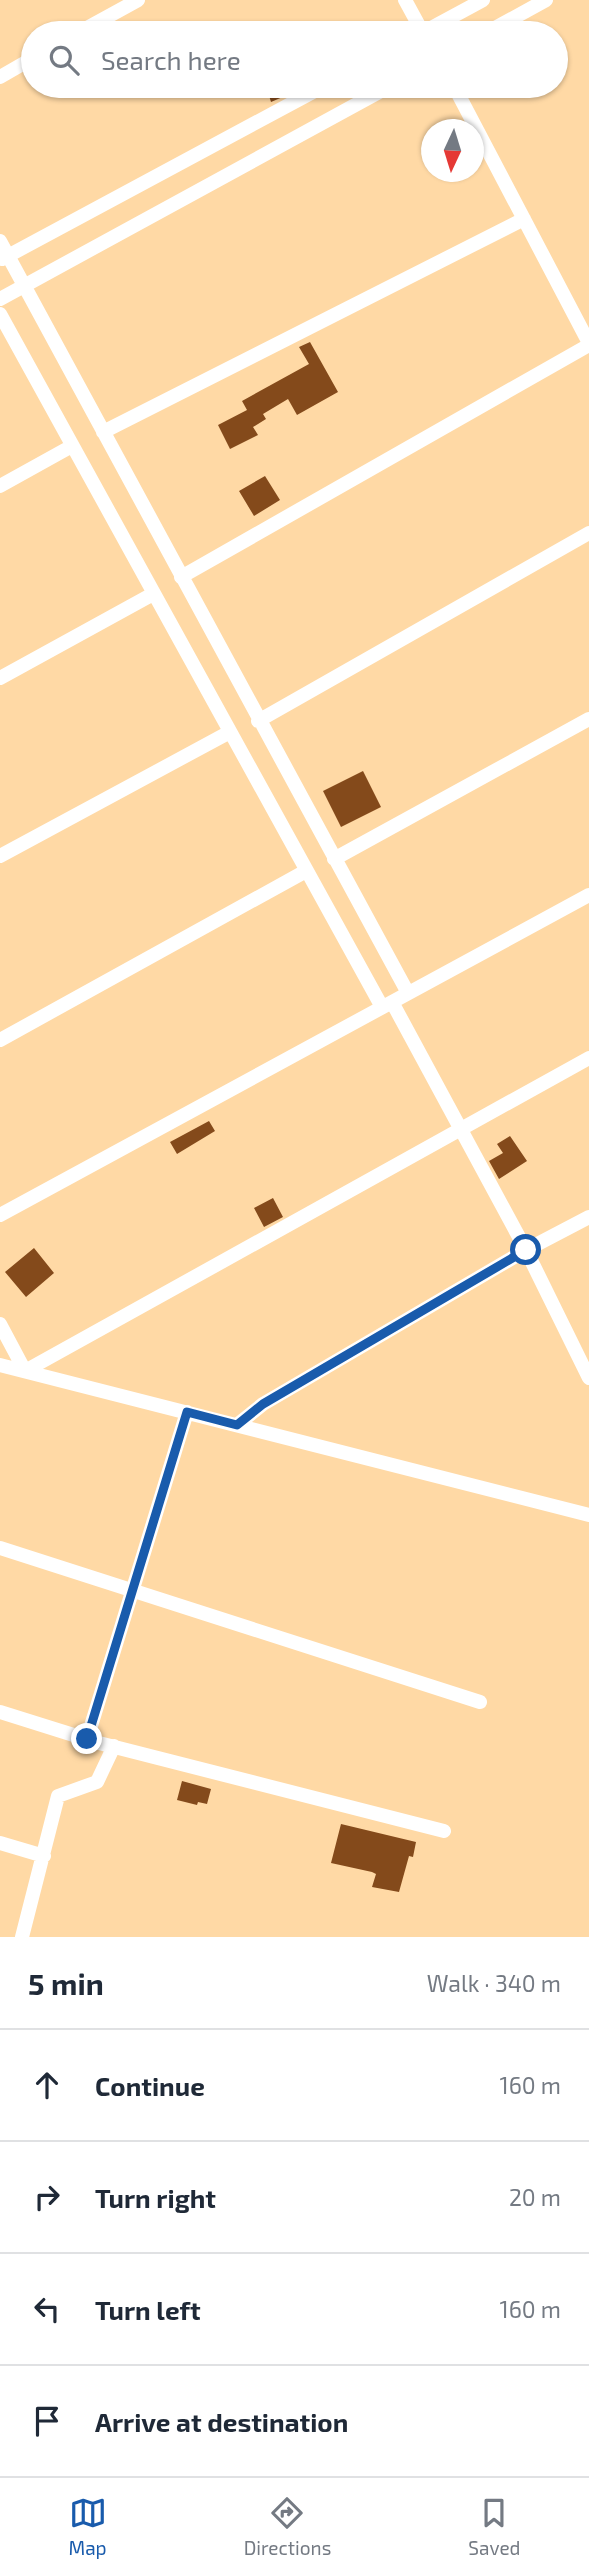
<!DOCTYPE html>
<meta charset="utf-8">
<style>
:root{--surface:#fff;--page:#f2f2f3;--text:#1f2937;--muted:#747a83;--line:#e0e1e3;--accent:#195bac}
body{margin:0;font-family:"Exo 2",sans-serif;background:var(--page);color:var(--text)}
.compass{position:absolute;left:421px;top:119px;width:63px;height:63px;border-radius:50%;background:var(--surface);box-shadow:0 2px 5px #0004;rotate:184deg}
.stop{position:absolute;width:21px;height:21px;margin:-16px;border:5px solid #195bac;border-radius:50%;background:#fff}
.stop.end{background:#195bac;border-color:#fff;box-shadow:0 2px 7px #0008}
.list{margin:0;padding:0;list-style:none}
h2{display:flex;justify-content:space-between;align-items:center;height:91px;margin:0;padding:0 28px;font-size:30px}
h2 small{font-size:23px;font-weight:400;color:var(--muted)}
.list li{display:grid;grid-template-columns:46px 1fr auto;gap:21px;align-items:center;box-sizing:border-box;height:112px;padding:0 28px;border-top:2px solid var(--line)}
.list b{display:block;font-size:26px;white-space:nowrap}
.list em{font-size:23px;font-style:normal;color:var(--muted)}
.icon{flex:none;width:38px;height:38px;fill:none;stroke:currentColor;stroke-width:2;stroke-linecap:round;stroke-linejoin:round}
.map{position:relative;flex:none;width:589px;height:1937px;overflow:hidden}
.search{position:absolute;background:var(--surface);box-shadow:0 2px 5px #0004;left:21px;right:21px;top:21px;height:77px;display:flex;align-items:center;gap:18px;box-sizing:border-box;padding:0 24px;border-radius:38px;color:var(--muted);font-size:26px}
.sheet{height:539px;background:var(--surface)}
nav{display:flex;justify-content:space-around;align-items:center;box-sizing:border-box;height:98px;border-top:2px solid var(--line);background:var(--surface);font-size:19px;color:var(--muted)}
nav a{display:grid;justify-items:center;gap:4px}
nav .on{color:var(--accent)}
.map>svg:first-child{display:block}
</style>
<div class="map">
<svg width="589" height="1937" viewBox="0 0 589 1937">
<rect width="100%" height="100%" fill="#ffd9a5"/>
<!-- building -->
<path fill="#844a1b" d="M266,86H293L285,96L271,102Z
M310,342L338,392L297,415L288,399L263,414L266,419L253,427L258,435L230,449L218,425L247,410L242,401L309,364L299,347Z
M265,476L280,500L254,516L239,491Z
M363,771L381,807L341,827L323,791Z
M209,1121L215,1131L177,1154L170,1142Z
M510,1136L527,1161L499,1179L489,1161L503,1153L497,1144Z
M273,1198L283,1217L264,1227L254,1208Z
M34,1248L54,1273L26,1297L5,1272Z
M182,1781L211,1789L207,1804L198,1802L197,1805L177,1800Z
M341,1824L416,1842L413,1857L409,1856L399,1892L372,1887L376,1874L372,1872L331,1863Z"/>
<g fill="none" stroke-linecap="round" stroke-linejoin="round">
<!-- street -->
<path stroke="#fff" stroke-width="14" d="M405,0L423,33
M78,33L138,0
M422,33L483,0
M486,33L546,0
M0,77L33,58
M454,86L589,343
M0,241L408,993
M2,259L324,86
M0,299L390,86
M0,314L382,1007
M103,432L524,219
M0,486L72,446
M181,577L589,345
M0,678L153,594
M258,721L589,533
M0,856L228,733
M334,859L589,719
M392,1002L526,1250L589,1378
M0,1040L306,871
M0,1215L589,895
M0,1324L25,1371L589,1058
M0,1365L589,1515
M237,1425L263,1404L526,1250L589,1217
M0,1548L480,1702
M0,1712L99,1743L444,1831
M87,1739L187,1412
M0,1843L44,1856
M22,1937L58,1796L97,1782L114,1746"/>
</g>
<g fill="none" stroke-linecap="round" stroke-linejoin="round">
<!-- route -->
<path stroke="#195bac" stroke-width="9" d="M87,1739L187,1412L237,1425L263,1404L526,1250"/>
</g>
</svg>
<svg class="compass" viewBox="-18 -18 36 36"><path d="M0-13l5 13h-10z" fill="#e53935"/><path d="M0 13l5-13h-10z" fill="#747a83"/></svg>
<div class="stop" style="left:526px;top:1250px"></div>
<div class="stop end" style="left:87px;top:1739px"></div>
<div class="search"><svg class="icon" aria-label="search" viewBox="0 0 24 24"><circle cx="10" cy="10" r="6"/><path d="M15 15l6 6"/></svg>Search here</div>
</div>
<section class="sheet">
<h2>5 min<small>Walk · 340 m</small></h2>
<ul class="list">
<li><svg class="icon" aria-label="ahead" viewBox="0 0 24 24"><path d="M12 20V5M6 11l6-6 6 6"/></svg><div><b>Continue</b></div><em>160 m</em></li>
<li><svg class="icon" aria-label="right" viewBox="0 0 24 24"><path d="M7 20v-9h11M14 6l5 5-5 5"/></svg><div><b>Turn right</b></div><em>20 m</em></li>
<li><svg class="icon" aria-label="left" viewBox="0 0 24 24"><path d="M17 20v-9H6M10 6l-5 5 5 5"/></svg><div><b>Turn left</b></div><em>160 m</em></li>
<li><svg class="icon" aria-label="arrive" viewBox="0 0 24 24"><path d="M6 21V4h12l-3 4 3 4H6"/></svg><div><b>Arrive at destination</b></div></li>
</ul>
</section>
<nav>
<a class="on"><svg class="icon" aria-label="map" viewBox="0 0 24 24"><path d="M3 6l6-2 6 2 6-2v14l-6 2-6-2-6 2zM9 4v14M15 6v14"/></svg>Map</a>
<a><svg class="icon" aria-label="directions" viewBox="0 0 24 24"><path d="M12 3l9 9-9 9-9-9zM9 14v-3h6M13 9l2 2-2 2"/></svg>Directions</a>
<a><svg class="icon" aria-label="saved" viewBox="0 0 24 24"><path d="M7 4h10v16l-5-4-5 4z"/></svg>Saved</a>
</nav>
